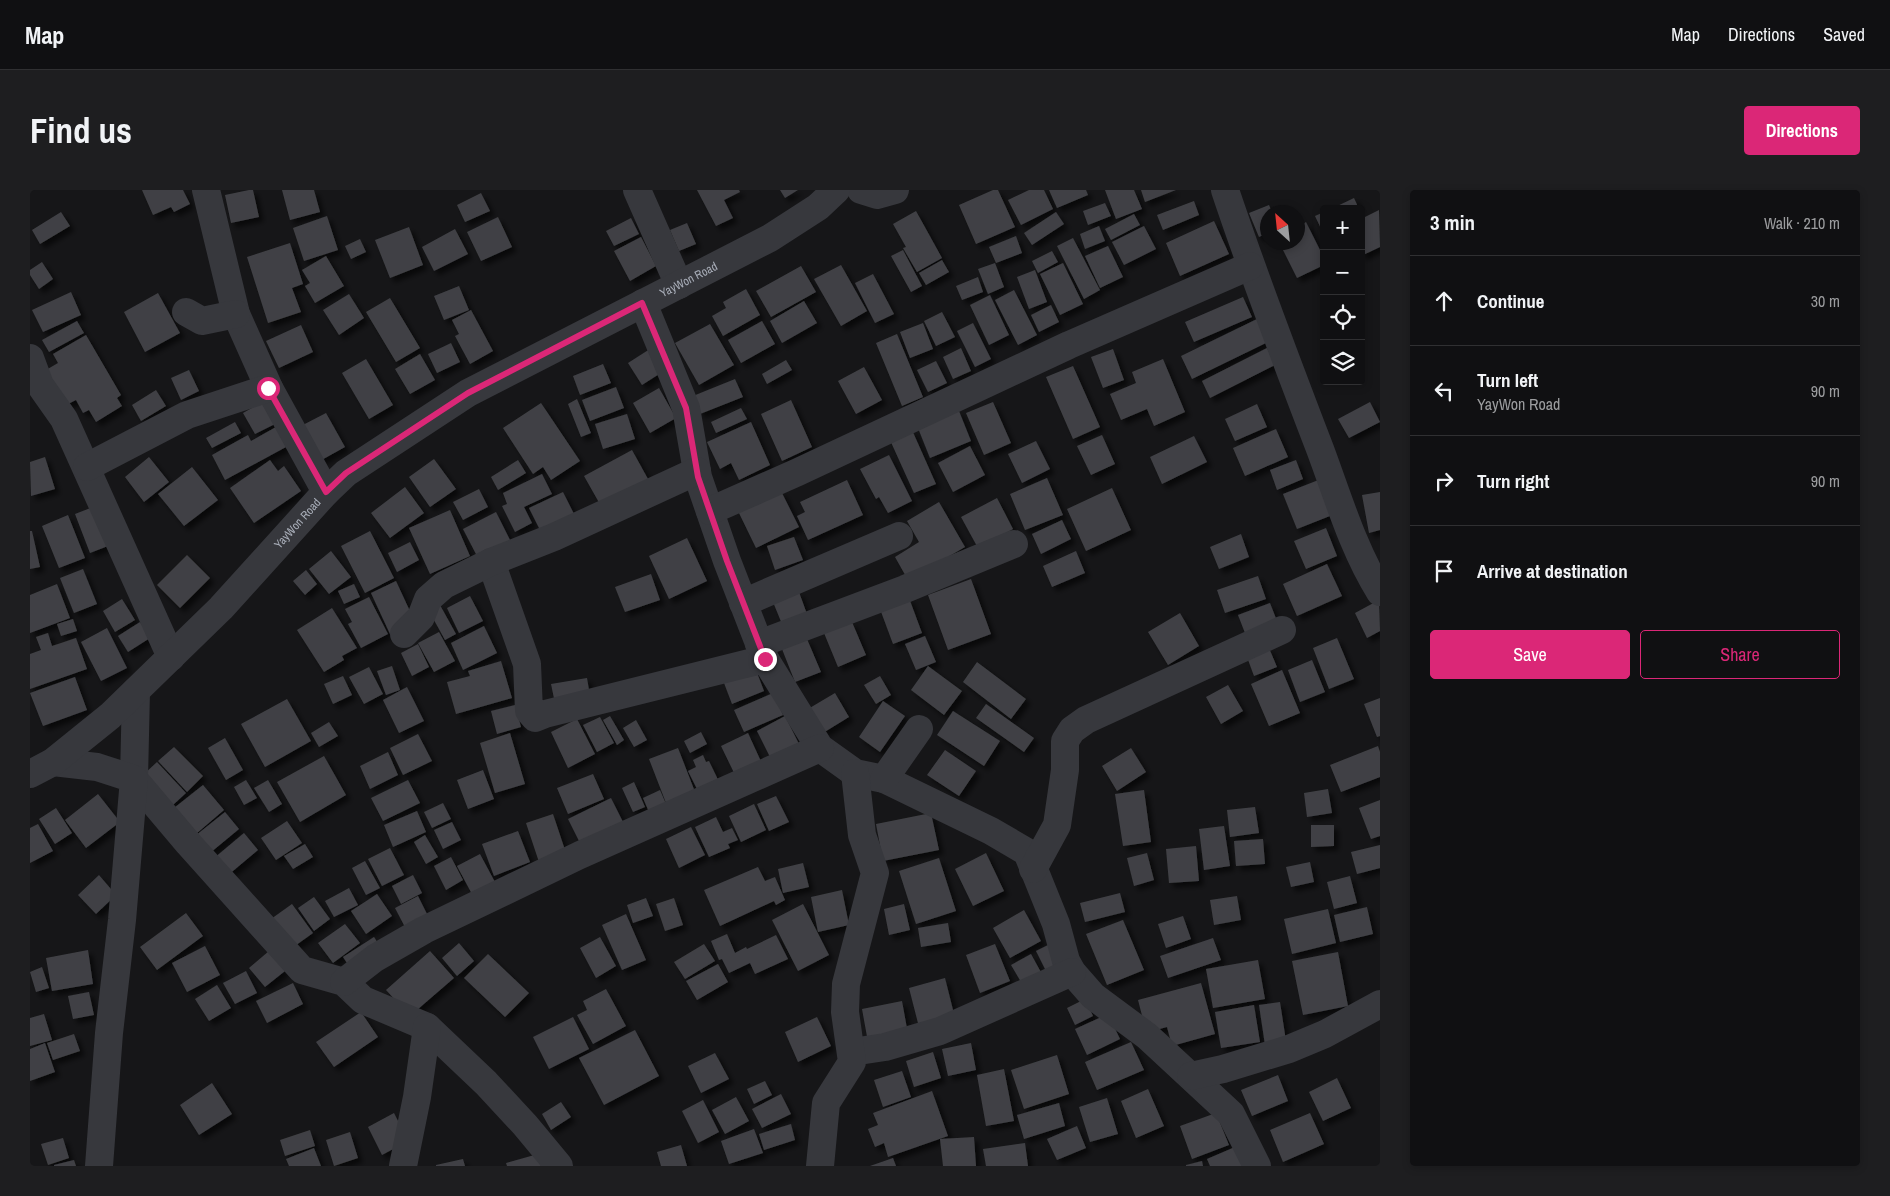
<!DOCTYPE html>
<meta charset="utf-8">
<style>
:root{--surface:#101012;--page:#1e1e20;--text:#f1f3f6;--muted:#9c9d9f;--line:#303032;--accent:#db2777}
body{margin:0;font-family:"Archivo Narrow",sans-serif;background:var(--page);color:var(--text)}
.controls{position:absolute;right:15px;top:15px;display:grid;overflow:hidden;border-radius:5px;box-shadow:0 2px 8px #0003}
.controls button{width:45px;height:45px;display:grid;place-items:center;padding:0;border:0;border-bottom:1px solid var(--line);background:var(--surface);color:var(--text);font:25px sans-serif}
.compass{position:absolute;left:1230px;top:15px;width:45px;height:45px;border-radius:50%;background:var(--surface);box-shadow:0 2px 8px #0003;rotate:333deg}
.stop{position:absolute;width:15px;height:15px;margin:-11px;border:4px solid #db2777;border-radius:50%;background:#fff}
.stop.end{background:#db2777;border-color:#fff;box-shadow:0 1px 5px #0008}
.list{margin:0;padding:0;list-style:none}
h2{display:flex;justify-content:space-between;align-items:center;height:65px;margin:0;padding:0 20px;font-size:21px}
h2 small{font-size:16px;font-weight:400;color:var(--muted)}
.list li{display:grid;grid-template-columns:32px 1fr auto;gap:15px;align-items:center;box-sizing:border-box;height:90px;padding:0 20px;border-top:1px solid var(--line)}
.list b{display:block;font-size:19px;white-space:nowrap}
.list p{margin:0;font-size:16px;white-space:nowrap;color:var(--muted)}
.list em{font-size:16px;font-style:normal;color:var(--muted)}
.actions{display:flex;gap:10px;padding:15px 20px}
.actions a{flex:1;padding:11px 0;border:1px solid var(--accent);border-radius:5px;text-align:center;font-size:18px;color:var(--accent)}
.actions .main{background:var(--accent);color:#fff}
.icon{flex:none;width:28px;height:28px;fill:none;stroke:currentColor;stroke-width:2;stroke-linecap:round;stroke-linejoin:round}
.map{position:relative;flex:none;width:1350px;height:976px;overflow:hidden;border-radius:5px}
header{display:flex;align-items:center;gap:30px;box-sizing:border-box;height:70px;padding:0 25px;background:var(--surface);border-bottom:1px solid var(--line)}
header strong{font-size:24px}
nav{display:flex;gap:28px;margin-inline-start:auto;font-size:18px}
.intro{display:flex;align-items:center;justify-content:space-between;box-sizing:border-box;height:120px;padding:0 30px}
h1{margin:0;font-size:35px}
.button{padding:12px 22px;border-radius:5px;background:var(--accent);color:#fff;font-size:18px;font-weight:700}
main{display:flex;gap:30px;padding:0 30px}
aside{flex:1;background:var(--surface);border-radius:5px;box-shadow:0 2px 8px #0003}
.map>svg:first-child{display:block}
</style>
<header>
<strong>Map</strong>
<nav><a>Map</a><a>Directions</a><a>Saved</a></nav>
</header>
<div class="intro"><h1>Find us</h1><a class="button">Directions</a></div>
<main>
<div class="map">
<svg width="1350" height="976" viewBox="0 0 1350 976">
<defs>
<filter id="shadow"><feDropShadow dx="4.5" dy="4.5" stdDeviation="2.5" flood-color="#0009"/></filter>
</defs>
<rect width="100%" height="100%" fill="#161618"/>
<!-- building -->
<path fill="#404145" filter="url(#shadow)" d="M112,0H153L160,14L144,22L141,17L123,25Z
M219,0H223L229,27L201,33L195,5Z
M252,0H284L290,22L260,30Z
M667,0H709L710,2L694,10L703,28L686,36Z
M750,0H768L755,8Z
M963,0H968L985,37L946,54L929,15Z
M999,0H1014L1023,19L991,35L978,10Z
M1019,0H1056L1058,5L1027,18Z
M1075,0H1104L1112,19L1086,29Z
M1111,0H1146L1115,12Z
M451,3L460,21L435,32L427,15Z
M1324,8L1329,19H1301Z
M1164,11L1169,25L1133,40L1127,25Z
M1075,13L1081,26L1058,35L1053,21Z
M1239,15L1242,22H1238V43L1229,47L1219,23Z
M1349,20L1350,57L1331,66V24L1333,28Z
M886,21L912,68L887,82L873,58L876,57L863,34Z
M31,22L40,36L10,54L2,40Z
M1026,22L1034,34L1002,55L994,43Z
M1294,22V45L1285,26Z
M1104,24L1110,35L1081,50L1075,39Z
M297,26L308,60L274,71L263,38Z
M468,27L482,57L451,71L437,42Z
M601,28L609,44L584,56L576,41Z
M1184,31L1199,64L1150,86L1136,53Z
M1276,32L1294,68V75L1267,88L1249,52H1268V37Z
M657,33L666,54L649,61L640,40Z
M1069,36L1075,51L1055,59L1050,44Z
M1114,36L1126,59L1094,75L1082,52Z
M379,37L393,75L360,88L345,50Z
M425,39L438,64L404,81L392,57Z
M986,46L992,63L966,73L959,57Z
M611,47L626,76L600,91L584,61Z
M1043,48L1070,100L1054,109L1027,56Z
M330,49L336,62L321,69L315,56Z
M260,53L273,94L262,98L271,122L238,133L217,67Z
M1078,56L1093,87L1070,98L1055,66Z
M873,60L892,96L881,102L861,66Z
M1022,61L1028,72L1008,83L1002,71Z
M296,66L314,96L285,113L275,96L280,93L272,80Z
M912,70L919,82L896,95L889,83Z
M12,72L23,89L9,99L0,85V80Z
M965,73L974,97L958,104L948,79Z
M1033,73L1053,114L1030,125L1010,84Z
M811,75L837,121L811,136L784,89Z
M771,76L786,102L741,127L726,101Z
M1005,80L1017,112L999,119L987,87Z
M843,84L864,124L845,133L825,93Z
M948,87L953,102L932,110L926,96Z
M429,96L439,120L414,130L404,106Z
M716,99L730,125L693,146L682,126L696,118L693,112Z
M984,100L1007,145L988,155L965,110Z
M41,102L51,125L13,142L2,120Z
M128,103L150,143L115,162L94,122Z
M319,104L334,128L309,145L293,120Z
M960,105L979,145L959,155L940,115Z
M1213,107L1222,127L1164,152L1155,132Z
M360,108L390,158L366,172L336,122Z
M774,111L787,133L752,153L740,131Z
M1021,115L1029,132L1009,142L1001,125Z
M441,120L463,161L440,174L425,146L429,144L422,130Z
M912,122L925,147L906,156L894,131Z
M1227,129L1238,152L1162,189L1151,166Z
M47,131L54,143L19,162L12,150Z
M732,131L745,154L711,173L698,150Z
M893,133L903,159L880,168L870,142Z
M943,133L961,169L945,177L927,141Z
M680,134L704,175L669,195L645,153Z
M271,135L283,162L249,178L236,151Z
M867,144L893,207L872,216L846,153Z
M56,145L91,205L87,208L92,216L66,232L59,220L53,223L46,210L36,215L16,180L28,173L23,164Z
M421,153L430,172L407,183L398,164Z
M623,157L637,179L612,195L598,173Z
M931,158L941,181L923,189L913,167Z
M1237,158L1245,175L1180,208L1172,191Z
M1083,159L1094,190L1073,198L1061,167Z
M390,164L405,190L380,204L365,179Z
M336,169L363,215L339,229L312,183Z
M1133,169L1155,222L1124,236L1117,219L1091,230L1080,204L1106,193L1102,182Z
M756,170L762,180L737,194L732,184Z
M906,171L917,193L898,202L887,180Z
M573,174L581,193L550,205L543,186Z
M1043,176L1070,237L1043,249L1016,187Z
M834,177L852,210L826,224L808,191Z
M159,180L169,201L151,210L141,188Z
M705,189L713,207L670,224L663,206Z
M586,197L594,218L560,231L552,210Z
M629,198L646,228L620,243L603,213Z
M126,200L136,216L111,231L102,215Z
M547,209L561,243L551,247L538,214Z
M761,210L782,257L752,271L731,224Z
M234,211L245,234L225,244L213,223Z
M963,212L981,253L954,265L936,223Z
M1340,212L1350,232L1319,248L1308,229Z
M511,213L550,271L521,290L513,277L503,284L473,238Z
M1227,214L1237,237L1205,251L1195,229Z
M711,218L717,229L686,243L681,232Z
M929,221L941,251L900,268L888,238Z
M296,223L315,257L288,272L269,237Z
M597,224L605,249L573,259L565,234Z
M205,232L211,243L182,258L176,248Z
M721,232L740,275L709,290L701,273L690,279L677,252Z
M246,237L256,257L195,290L182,265L218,245L221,251Z
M1246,239L1258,267L1215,286L1203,258Z
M882,240L906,294L884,303L860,250Z
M1072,245L1085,274L1061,285L1047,256Z
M1164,246L1177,272L1132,294L1120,267Z
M1006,251L1020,279L992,293L978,264Z
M940,256L955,285L923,302L908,273Z
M602,260L618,289L571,316L554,286Z
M859,265L882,311L858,323L849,307L846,309L830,279Z
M15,267L25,299L1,306L0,272Z
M119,267L139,292L114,312L95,287Z
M404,269L426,299L400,317L379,287Z
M240,270L248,281L254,276L271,301L224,333L200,298Z
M488,270L496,283L468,300L461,287Z
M1266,270L1273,289L1247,300L1240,280Z
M162,277L188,310L154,336L128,304Z
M512,284L522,304L494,317L502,333L485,342L472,316L477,314L473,303Z
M1017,288L1033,325L995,340L980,304Z
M1291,289L1305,324L1267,339L1253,304Z
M817,290L833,325L778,350L767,326L775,322L770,312Z
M375,297L394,323L360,348L341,323Z
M1082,298L1101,340L1056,361L1037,319Z
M449,299L458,317L433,330L423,312Z
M751,301L769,337L726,358L708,321Z
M533,302L545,326L511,342L499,318Z
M1350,302V340L1339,343L1332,305Z
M967,308L983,339L948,358L931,327Z
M909,312L935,357L878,390L865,367L889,352L877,331Z
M63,317L78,356L60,363L45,324Z
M420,320L440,366L400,384L379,338Z
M466,322L480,350L447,366L433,339Z
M38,325L55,368L29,378L12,336Z
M1032,330L1041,349L1011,364L1002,344Z
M1296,338L1307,366L1276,379L1264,351Z
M0,341H2L10,377L0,379Z
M340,341L364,388L335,403L311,356Z
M1211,344L1219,367L1189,379L1180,357Z
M764,347L773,370L745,380L737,356Z
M657,348L677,391L639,409L619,366Z
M380,352L389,370L367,382L358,363Z
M301,361L321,387L299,404L279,379Z
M1046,361L1055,383L1022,397L1013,376Z
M157,365L180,388L150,418L127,395Z
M1297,374L1312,406L1267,426L1253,394Z
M53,379L67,414L44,423L30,388Z
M276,380L287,394L275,405L263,391Z
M621,384L630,410L595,422L585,397Z
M1228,386L1236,409L1195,423L1187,400Z
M941,389L961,444L918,460L898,405Z
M366,391L385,432L360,444L341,403Z
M27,394L40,428L0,443V405Z
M324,394L330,407L314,414L308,401Z
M769,402L777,424L752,434L743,412Z
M440,406L453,431L429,443L417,418Z
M339,407L358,444L331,458L318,434L322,432L315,419Z
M879,408L892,443L863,454L850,419Z
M92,409L105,430L85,442L73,421Z
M1349,410L1350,441L1337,448L1325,423Z
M1240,413L1247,431L1215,443L1208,425Z
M410,415L426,444L415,450L399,421Z
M302,418L327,458L312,466L314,470L294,482L267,440Z
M1150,423L1169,456L1138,475L1118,442Z
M43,429L47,441L31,446L27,434Z
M110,432L120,448L98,462L88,446Z
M822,432L836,465L808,477L794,443Z
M454,436L467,463L433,480L421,453Z
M77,438L97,478L71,491L51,452Z
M409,442L425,471L404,482L388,453Z
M18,443L22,456L46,448L57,479L0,499V464L11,460L6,447Z
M895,446L906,472L886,480L875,454Z
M1307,448L1324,489L1299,499L1283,458Z
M777,449L791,482L765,492L752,459Z
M388,454L399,477L382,486L371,463Z
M1239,458L1247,477L1224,486L1217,467Z
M1282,470L1295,502L1270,512L1258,480Z
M471,471L482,508L426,524L417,492L440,486L438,481Z
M947,472L996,509L981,529L933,492Z
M362,476L370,500L356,505L347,481Z
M898,476L932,501L914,525L881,500Z
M339,477L353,504L334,514L319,487Z
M726,480L734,501L702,514L694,493Z
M1252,480L1270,523L1239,536L1221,494Z
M313,486L322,505L303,514L294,494Z
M850,486L861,505L846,514L834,495Z
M45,487L57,520L13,536L0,503Z
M557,488L561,512L526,518L521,494Z
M1198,495L1213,521L1191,534L1176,507Z
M377,497L394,531L369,543L353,510Z
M743,503L753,525L714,542L704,520Z
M805,503L819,527L793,543L778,519Z
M1350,508V546L1347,547L1334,514Z
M257,509L281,551L235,577L211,534Z
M853,511L875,526L850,562L829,547Z
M956,514L1004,548L994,562L946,528Z
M485,515L491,537L467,544L461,521Z
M923,521L970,551L954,576L907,545Z
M580,526L594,550L587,555L573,530Z
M755,526L772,560L744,575L727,541Z
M570,527L584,553L567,562L553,535Z
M547,529L565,564L538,578L521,542Z
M606,530L617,550L604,557L593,538Z
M299,532L308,546L289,557L281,543Z
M671,542L677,554L660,563L654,551Z
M480,543L495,594L465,603L450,553Z
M718,543L734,578L708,591L691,556Z
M388,544L402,571L373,585L360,558Z
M195,548L213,580L196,590L178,558Z
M1348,556L1350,562V587L1311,602L1300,575Z
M144,557L173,586L157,602L128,571Z
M648,558L667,607L638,618L619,569Z
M1101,558L1116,582L1087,601L1072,576Z
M915,560L946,581L929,606L897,585Z
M358,562L368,585L340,599L330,576Z
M673,565L676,572L679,571L693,600L672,609L658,581L666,577L663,570Z
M294,566L316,605L270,632L247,592Z
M127,572L156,603L143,615L113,585Z
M453,580L464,609L438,619L427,590Z
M563,584L574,609L538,624L527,598Z
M216,590L227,608L214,615L204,597Z
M238,590L252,614L239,622L224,598Z
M378,590L390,613L353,631L341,608Z
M604,592L615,617L603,622L592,598Z
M173,595L194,620L166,644L144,618Z
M1298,599L1302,623L1277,627L1274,603Z
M630,600L639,621L622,629L613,608Z
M1114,600L1121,652L1093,656L1085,604Z
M68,604L90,632L56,658L35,630Z
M746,606L759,632L739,641L727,614Z
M581,608L595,636L552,657L538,629Z
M1350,610V646L1341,649L1329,618Z
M413,613L421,629L402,638L394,622Z
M724,614L736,640L711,652L699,626Z
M1225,617L1229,643L1200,647L1197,620Z
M26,618L42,643L25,654L9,629Z
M387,621L396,642L363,657L354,635Z
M195,622L209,639L174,668L160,650Z
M901,623L909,660L853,671L846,634Z
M523,624L536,663L509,672L496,633Z
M686,627L693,642L702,638L708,650L698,654L700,658L679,667L665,637Z
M257,631L272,653L246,670L231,648Z
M422,632L431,650L413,659L404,640Z
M8,634L23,661L0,673V638Z
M1281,635H1304V656L1281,657Z
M1194,636L1200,676L1174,680L1169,639Z
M661,637L675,665L649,678L636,649Z
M488,641L500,672L464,686L452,654Z
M214,643L228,660L197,686L183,669Z
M395,645L408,667L396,674L384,652Z
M1233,649L1235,674L1206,676L1204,651Z
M275,654L283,667L263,679L254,666Z
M1350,655V678L1327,684L1321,662Z
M1166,656L1169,691L1139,693L1136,659Z
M360,658L374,685L352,696L338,669Z
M956,663L974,701L943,716L925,679Z
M1117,663L1124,690L1104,696L1097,668Z
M450,664L466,694L443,706L427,676Z
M421,667L433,690L416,700L404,676Z
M909,668L926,721L886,734L869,681Z
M335,671L350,698L336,705L322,678Z
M1280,672L1284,692L1261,697L1256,677Z
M773,673L779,697L753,703L748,679Z
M728,677L735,691L745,687L755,710L746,715L744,711L690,736L674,700Z
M69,685L86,705L66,724L48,705Z
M383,685L392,703L371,714L362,696Z
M1320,686L1327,713L1304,719L1297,692Z
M319,698L328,715L304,727L295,711Z
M812,700L819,735L788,742L781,707Z
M1090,703L1095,722L1055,732L1050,713Z
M347,704L362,726L336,744L321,721Z
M388,706L399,728L376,739L365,718Z
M1207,706L1211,730L1184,735L1180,710Z
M284,707L300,729L284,741L268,718Z
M616,708L623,726L603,733L597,715Z
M644,708L653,735L635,741L626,714Z
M262,714L283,743L262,758L241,729Z
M773,714L799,765L768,781L742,730Z
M874,714L880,740L859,745L854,719Z
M1337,717L1343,744L1310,752L1304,725Z
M1298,719L1306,753L1262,764L1254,729Z
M994,720L1011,751L980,768L963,738Z
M156,723L173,746L127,780L110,757Z
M596,724L616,770L592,780L572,735Z
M1153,726L1161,749L1136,758L1128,734Z
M1093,730L1114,780L1077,795L1056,744Z
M918,733L921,752L891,757L888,738Z
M315,734L330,753L303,773L288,753Z
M697,744L705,763L716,757L717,759L746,745L758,769L725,784L720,773L699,783L692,769L689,770L681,751Z
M344,747L353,761L323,782L313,767Z
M570,747L586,776L566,788L550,758Z
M1183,748L1191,770L1138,788L1130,766Z
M429,753L444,771L427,786L412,768Z
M1022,753L1035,778L1019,787L1006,761Z
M674,754L685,771L655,789L644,772Z
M965,754L980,791L950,803L936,765Z
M175,756L190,785L157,802L142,773Z
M58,760L63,794L22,801L16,768Z
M239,761L255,781L235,797L219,778Z
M400,761L424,788L380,826L356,800Z
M1308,762L1318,816L1273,825L1262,771Z
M458,764L499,803L475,827L434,788Z
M1001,764L1013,786L994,797L981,775Z
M1228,770L1235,809L1183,818L1176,779Z
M688,774L698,792L667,810L656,791Z
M12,777L19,798L6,802L0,782Z
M216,781L227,803L205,814L193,793Z
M915,788L925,828L889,837L879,798Z
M263,793L273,814L237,833L226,811Z
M1171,793L1185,844L1142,856L1137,837L1122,841L1120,831L1114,833L1108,810Z
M187,795L201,818L179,831L165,809Z
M576,799L596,836L563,854L547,825L557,820L553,811Z
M59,802L64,825L43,829L38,806Z
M1055,809L1063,826L1045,835L1037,818Z
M872,811L878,844L838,852L832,819Z
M1250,812L1256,851L1235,855L1229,815Z
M1224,815L1230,852L1191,858L1185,822Z
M331,822L348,847L304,877L286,852Z
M14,824L22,850L0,856V828Z
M1078,824L1090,849L1057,865L1045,839Z
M543,827L559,859L519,879L503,847Z
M787,827L801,856L768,872L755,842Z
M605,840L629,886L574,915L549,868Z
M44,844L50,861L23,870L17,853Z
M1101,852L1114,880L1067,900L1055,872Z
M15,853L25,882L0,891V859Z
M941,853L946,880L918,886L912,859Z
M903,862L911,888L884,897L876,871Z
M685,863L699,889L671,903L658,876Z
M1027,865L1039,904L994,919L981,880Z
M974,879L984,931L956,936L947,885Z
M872,881L881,907L853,917L844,890Z
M1248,885L1258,911L1222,926L1211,900Z
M1307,888L1321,918L1293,931L1279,902Z
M735,891L742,905L724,914L717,899Z
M182,893L202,924L169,945L150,915Z
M1118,899L1134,936L1106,948L1091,911Z
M902,901L918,946L858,967L854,953L845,957L838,939L848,935L843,923Z
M751,904L761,924L732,938L722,919Z
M706,907L719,931L695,944L682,920Z
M1077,908L1088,944L1060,952L1049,917Z
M673,910L689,942L668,953L652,921Z
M531,912L541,927L521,940L512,924Z
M1029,913L1035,936L994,949L987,925Z
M364,923L378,951L352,965L338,937Z
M1186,923L1199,955L1162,969L1150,936Z
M1280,923L1294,954L1253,972L1240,940Z
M761,934L765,950L734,960L729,944Z
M1047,936L1056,958L1027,970L1017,949Z
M724,939L733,963L699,974L691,951Z
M280,940L285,956L255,966L250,950Z
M320,942L328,968L304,976L296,950Z
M944,947L946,976H913L910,949Z
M33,948L39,968L18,975L11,954Z
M995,953L998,976H956L953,959Z
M651,955L657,976H631L627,962Z
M1205,957L1213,976H1180L1177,969Z
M284,958L291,976H259L256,969Z
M508,964L511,976H477L476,973Z
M863,968L866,976H840Z
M433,969L435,976H406V975Z
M44,970L46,976H24V975Z
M1172,971L1173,976H1156V975Z"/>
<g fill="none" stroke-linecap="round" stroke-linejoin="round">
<!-- minor -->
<g stroke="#37383d" stroke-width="28">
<path d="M176,0L206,124L239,198L296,302"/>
<path d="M607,0L649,95"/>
<path d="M831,0L847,5L865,0"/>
<path d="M1195,0C1224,87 1257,173 1290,259C1308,307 1323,359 1350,402"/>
<path d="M613,113L656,218L668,287L697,371L735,469L790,558L825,583L854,589L961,641L997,662L1026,734L1036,771L1042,782L1063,806L1117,846L1201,924L1227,976"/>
<path d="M156,122L172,131L206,124"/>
<path d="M0,168L10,195L34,229L141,467"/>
<path d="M57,277L157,225L239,198"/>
<path d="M680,321L768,282L1039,155L1220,76"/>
<path d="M461,372L497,474L499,521L505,528L515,524L735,469"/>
<path d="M713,413L869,346"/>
<path d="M374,444L391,427L398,409L414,395L461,372L524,347L667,281"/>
<path d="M729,454L875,399L984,354"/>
<path d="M106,501L104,589L158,653L272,780L314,792L333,810L397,837L456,893L495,935L529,976"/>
<path d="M23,572L67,577L104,589L92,730L79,843L69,976"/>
<path id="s1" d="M0,584L23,572L80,526L191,418L296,302L316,283L438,203L740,48L788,17L806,0"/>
<path d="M854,589L889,539"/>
<path d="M1003,679L1027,635L1035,580V551L1042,540L1056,530L1252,440"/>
<path d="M314,792L345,768L394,740L550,665L790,558"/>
<path d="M822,862L855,857L910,841L1042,782"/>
<path d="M1161,886L1193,879L1259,859L1295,844L1350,814"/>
<path d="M373,976L387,907L397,837"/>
<path d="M790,976L796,913L822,872L815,822L816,794L845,683L832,645L825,583"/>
</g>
</g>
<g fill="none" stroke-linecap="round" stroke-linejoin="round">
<!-- route -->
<path stroke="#db2777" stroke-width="6" d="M238,198L296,302L316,283L438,203L612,113L656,218L668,287L697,371L735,469"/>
</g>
<g text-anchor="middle" stroke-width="4.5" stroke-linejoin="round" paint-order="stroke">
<!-- street labels -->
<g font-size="12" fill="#a8adb8" stroke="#111113">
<text dy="4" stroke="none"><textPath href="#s1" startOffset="832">YayWon Road</textPath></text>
<text dy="4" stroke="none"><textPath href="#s1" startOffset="368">YayWon Road</textPath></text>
</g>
</g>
</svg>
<div class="controls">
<button>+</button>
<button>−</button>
<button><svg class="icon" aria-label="locate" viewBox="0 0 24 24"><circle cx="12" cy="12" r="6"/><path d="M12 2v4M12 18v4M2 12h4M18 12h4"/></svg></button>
<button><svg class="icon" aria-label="layers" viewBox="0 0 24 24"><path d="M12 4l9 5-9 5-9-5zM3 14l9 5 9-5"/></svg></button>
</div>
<svg class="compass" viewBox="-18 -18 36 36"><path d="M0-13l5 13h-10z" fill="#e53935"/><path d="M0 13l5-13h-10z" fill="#9c9d9f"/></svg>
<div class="stop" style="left:238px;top:198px"></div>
<div class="stop end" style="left:735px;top:469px"></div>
</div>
<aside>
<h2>3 min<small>Walk · 210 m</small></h2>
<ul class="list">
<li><svg class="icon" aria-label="ahead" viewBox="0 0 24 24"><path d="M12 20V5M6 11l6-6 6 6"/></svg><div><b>Continue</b></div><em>30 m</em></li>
<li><svg class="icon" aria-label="left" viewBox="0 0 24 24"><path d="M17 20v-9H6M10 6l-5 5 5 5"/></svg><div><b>Turn left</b><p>YayWon Road</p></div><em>90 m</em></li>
<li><svg class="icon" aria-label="right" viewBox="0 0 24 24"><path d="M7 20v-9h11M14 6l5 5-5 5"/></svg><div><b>Turn right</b></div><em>90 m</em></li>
<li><svg class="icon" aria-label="arrive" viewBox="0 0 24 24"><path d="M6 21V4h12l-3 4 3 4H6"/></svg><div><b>Arrive at destination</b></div></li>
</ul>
<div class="actions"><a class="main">Save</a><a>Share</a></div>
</aside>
</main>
